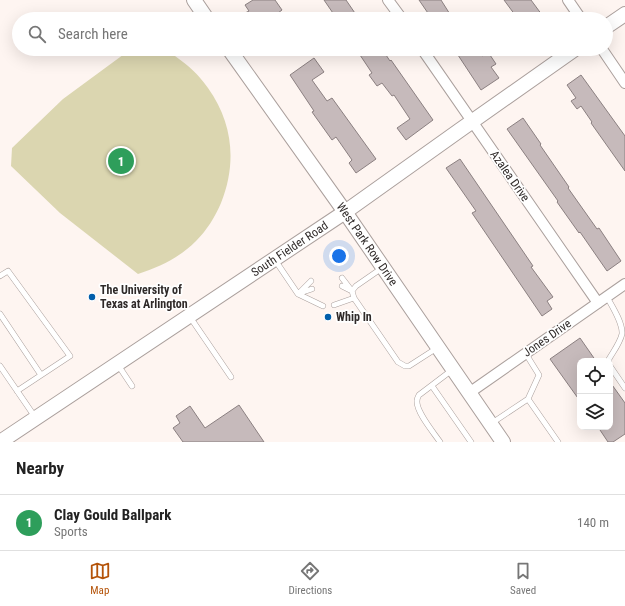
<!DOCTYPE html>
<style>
:root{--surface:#fff;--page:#f6f6f6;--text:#222;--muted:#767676;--line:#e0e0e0;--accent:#b45309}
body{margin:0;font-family:"Roboto Condensed",sans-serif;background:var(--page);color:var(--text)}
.controls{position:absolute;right:12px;bottom:12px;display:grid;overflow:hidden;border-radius:8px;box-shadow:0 4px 16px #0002}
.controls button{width:36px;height:36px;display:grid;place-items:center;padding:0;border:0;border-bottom:1px solid var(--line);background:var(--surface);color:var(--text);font:20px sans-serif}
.you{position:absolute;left:339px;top:256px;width:14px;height:14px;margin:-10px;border:3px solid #fff;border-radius:50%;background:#1a73e8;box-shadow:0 0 0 6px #1a73e833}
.badge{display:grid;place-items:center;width:26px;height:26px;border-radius:50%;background:var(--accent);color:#fff;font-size:13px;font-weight:700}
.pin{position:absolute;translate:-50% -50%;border:2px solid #fff;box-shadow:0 1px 4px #0006}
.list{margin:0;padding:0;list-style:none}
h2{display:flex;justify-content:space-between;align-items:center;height:52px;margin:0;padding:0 16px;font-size:17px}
h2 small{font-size:13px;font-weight:400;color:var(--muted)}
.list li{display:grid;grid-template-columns:26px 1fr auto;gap:12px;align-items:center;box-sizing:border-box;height:56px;padding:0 16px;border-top:1px solid var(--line)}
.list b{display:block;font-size:15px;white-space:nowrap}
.list p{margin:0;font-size:13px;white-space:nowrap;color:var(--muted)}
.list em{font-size:13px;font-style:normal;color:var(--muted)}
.icon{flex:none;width:22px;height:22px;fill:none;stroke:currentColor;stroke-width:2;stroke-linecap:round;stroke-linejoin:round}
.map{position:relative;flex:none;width:625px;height:442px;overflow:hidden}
.search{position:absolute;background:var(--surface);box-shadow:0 4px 16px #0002;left:12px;right:12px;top:12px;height:44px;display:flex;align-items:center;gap:10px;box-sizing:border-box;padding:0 14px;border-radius:22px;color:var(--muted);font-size:15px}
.sheet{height:108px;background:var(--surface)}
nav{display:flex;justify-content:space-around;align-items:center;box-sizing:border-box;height:56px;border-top:1px solid var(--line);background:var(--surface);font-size:11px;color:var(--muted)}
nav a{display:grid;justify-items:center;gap:2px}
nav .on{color:var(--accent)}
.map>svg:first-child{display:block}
</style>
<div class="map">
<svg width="625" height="442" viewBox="0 0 625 442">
<rect width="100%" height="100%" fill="#fef5f1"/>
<!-- green -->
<path fill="#dbd6b0" d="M131,49C138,49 155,48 162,49C166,50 171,54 175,56C189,66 198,74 208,88C233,123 237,163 221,203C215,217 207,230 196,241C180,257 160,267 138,274L60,213L11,166L12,148L63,99Z"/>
<!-- building -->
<path fill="#c6babb" stroke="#8b8081" d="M253,0H275L282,10L270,19H249L245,13L249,11L245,5Z
M324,0H346L359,19H337Z
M419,0H441L453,19H432Z
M504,0H531L545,19H518Z
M356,49H382L390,61L391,60L433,120L406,140L397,128L410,119L394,95L392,96L382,83L377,86L369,75L372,73Z
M454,49H477L482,56L488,52L496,64L491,67L499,78L481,90Z
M314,58L324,72L312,80L327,101L332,98L376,159L356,173L349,163L352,160L336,137L332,140L312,112L314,111L290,75Z
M581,75L625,136V171L591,123L592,122L581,106L577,109L571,101L576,98L567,85Z
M523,118L541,144L540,145L569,187L568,188L597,229L599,228L621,261L607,271L580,232L579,233L557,202L558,201L507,129Z
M460,159L533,266L531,267L553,297L547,301L552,309L542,316L472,213L476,211L446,168Z
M580,338L596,361H580V401L550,359Z
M610,382L625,403V434L613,442H608L598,427H610Z
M239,405L264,442H183L173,428L180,423L176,416L190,406L205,428Z"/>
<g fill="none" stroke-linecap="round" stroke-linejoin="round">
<defs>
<path id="service" d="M275,260L298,294L323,306
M382,268L356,286L352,291L354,298L398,362L405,366H409L437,348
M0,276L8,271L70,356L17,391
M342,278L352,291
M342,286L352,291
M300,293L312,289
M298,294L311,281
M607,297C612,306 623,323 622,334C620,343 613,352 609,359V361
M334,305L354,298
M0,314L41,375
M190,317L231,377
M526,354L539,375L528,399
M118,365L132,386
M0,366L35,417
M610,366L625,388
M432,386L471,442
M492,423L528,399L558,442
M440,442C434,433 416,412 417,401C417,398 418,397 419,395L452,370"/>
<path id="minor" d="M388,0L402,19
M568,0L581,19
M422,49L598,303
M602,49L625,83
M469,393L625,284"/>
<g id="secondary">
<path d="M194,0L207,19"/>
<path d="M606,27L625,14"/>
<path id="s1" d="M229,49L345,212L503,442"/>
<path id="s2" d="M0,442L345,212L460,130L575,49"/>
</g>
</defs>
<!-- service casing -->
<use href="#service" stroke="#aba09d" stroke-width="6"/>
<!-- minor casing -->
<use href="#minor" stroke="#aba09d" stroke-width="12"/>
<!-- secondary casing -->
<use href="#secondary" stroke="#aba09d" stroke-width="16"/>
<!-- service -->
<use href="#service" stroke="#fff" stroke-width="5"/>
<!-- minor -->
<use href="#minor" stroke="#fff" stroke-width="10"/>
<!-- secondary -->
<use href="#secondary" stroke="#fff" stroke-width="14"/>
</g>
<!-- markers -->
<g fill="#015eab" stroke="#fff" stroke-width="1.5">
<circle cx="92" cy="297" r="4"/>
<circle cx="328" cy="317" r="4"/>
</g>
<g text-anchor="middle" stroke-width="3.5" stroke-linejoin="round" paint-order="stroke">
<!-- street labels -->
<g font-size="12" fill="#2f2a29" stroke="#fff">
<text transform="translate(510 176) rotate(55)" y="4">Azalea Drive</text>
<text dy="4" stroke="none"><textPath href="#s1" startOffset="239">West Park Row Drive</textPath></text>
<text dy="4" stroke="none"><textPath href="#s2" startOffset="348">South Fielder Road</textPath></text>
<text transform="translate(547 338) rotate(-35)" y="4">Jones Drive</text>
</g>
<!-- poi labels -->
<g font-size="12" font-weight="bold" fill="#2f2a29" stroke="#fff" text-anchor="start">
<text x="100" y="294">The University of<tspan x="100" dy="14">Texas at Arlington</tspan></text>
<text x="336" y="321">Whip In</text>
</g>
</g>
</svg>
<div class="controls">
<button><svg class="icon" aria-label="locate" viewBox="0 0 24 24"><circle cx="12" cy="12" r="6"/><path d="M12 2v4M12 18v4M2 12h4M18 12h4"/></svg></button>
<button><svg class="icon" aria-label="layers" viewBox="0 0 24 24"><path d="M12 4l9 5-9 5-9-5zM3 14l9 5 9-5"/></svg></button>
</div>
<div class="you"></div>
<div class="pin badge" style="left:121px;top:161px;background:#2e9e5b">1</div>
<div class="search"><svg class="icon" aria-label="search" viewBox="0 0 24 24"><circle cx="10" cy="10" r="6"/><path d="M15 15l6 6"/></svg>Search here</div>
</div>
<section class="sheet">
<h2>Nearby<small></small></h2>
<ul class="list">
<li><span class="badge" style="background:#2e9e5b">1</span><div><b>Clay Gould Ballpark</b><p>Sports</p></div><em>140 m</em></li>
</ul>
</section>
<nav>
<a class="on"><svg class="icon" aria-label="map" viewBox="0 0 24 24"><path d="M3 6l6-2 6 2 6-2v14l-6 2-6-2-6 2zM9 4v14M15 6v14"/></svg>Map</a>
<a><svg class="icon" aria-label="directions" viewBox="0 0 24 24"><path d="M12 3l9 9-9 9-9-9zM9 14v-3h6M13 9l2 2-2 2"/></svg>Directions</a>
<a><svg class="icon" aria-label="saved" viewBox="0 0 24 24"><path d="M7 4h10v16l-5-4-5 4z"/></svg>Saved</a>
</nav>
